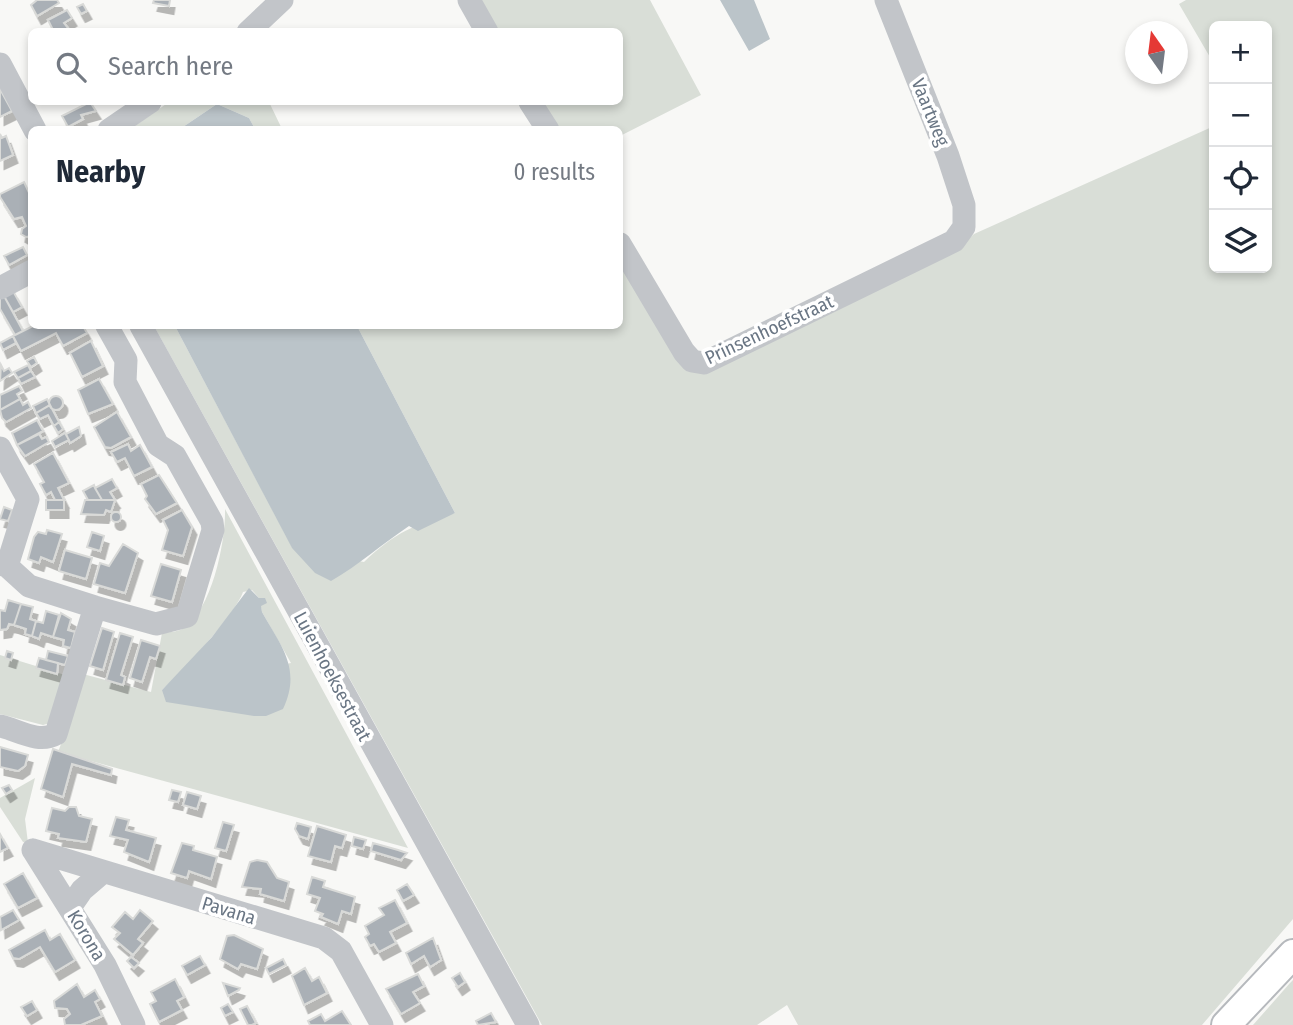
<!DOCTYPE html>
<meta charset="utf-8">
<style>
:root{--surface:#fff;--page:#f6f6f7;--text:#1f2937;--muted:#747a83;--line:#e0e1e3}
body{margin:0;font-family:"Fira Sans Condensed",sans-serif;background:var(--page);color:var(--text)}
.controls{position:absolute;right:21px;top:21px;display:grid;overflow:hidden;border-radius:10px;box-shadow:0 4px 10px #0003}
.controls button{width:63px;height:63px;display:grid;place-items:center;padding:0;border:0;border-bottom:2px solid var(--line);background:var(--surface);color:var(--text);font:35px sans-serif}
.compass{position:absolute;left:1125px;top:21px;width:63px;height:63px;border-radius:50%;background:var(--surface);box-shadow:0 4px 10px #0003;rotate:346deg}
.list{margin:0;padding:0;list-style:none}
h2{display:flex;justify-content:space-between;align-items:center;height:91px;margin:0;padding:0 28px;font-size:30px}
h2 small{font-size:23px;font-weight:400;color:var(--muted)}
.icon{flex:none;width:38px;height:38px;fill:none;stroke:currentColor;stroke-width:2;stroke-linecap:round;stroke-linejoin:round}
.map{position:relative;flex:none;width:1293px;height:1025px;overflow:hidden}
.search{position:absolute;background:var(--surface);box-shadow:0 4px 10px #0003;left:28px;top:28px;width:595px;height:77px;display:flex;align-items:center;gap:18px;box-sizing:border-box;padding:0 24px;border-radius:10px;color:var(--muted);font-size:26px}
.panel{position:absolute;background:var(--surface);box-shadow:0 4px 10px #0003;left:28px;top:126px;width:595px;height:203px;border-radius:10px}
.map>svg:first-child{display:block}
</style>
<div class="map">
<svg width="1293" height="1025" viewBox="0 0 1293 1025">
<defs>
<filter id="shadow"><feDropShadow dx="4.5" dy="8" stdDeviation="0" flood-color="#0004"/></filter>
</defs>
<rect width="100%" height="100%" fill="#f8f8f6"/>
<!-- green -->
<path fill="#d9ded7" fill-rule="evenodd" d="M476,0H650L701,95L620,136V130L553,129L534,102H620V32L493,31Z
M1186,0H1293V919L1202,1025H798L787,1005L757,1025H542L154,326H175L292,547L364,562C394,533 415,524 455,513L357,326H620V251L688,365L958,248L974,234L1214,126V268H1267V26H1214V64L1179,4Z
M169,102H269L282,129H255L249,118L217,104L180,129L129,130Z
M225,509L408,848L58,752L66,731L79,673L151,692L162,633C170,632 178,632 184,628C212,609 226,541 225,509ZM252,590L259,598L262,612L291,663L162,690C181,673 235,615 243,592Z
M0,655L65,675L50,723L43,725L0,714Z
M35,778L25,819L28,843L23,842L0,807V798Z
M1293,980V1025H1253L1290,983Z"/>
<!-- water -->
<path fill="#bbc4c9" d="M720,0H754L770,39L749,51Z
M217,104L249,118L255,129H180Z
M175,326H357L455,513L418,531L409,526C382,544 359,565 331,581L315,573L292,548Z
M249,588L259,598H265L267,603L261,606L262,612C281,646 302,669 283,709L266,716H254L166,702L162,690L212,637Z"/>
<!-- building -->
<path fill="#aab0b6" stroke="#d9dad8" stroke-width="2" filter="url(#shadow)" d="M37,0H57L59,3L37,16L31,5Z
M154,0H170L169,6L153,3Z
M83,4L87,11L81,14L77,7Z
M67,10L72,18L64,23L71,32L53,30L48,20Z
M0,89L12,111L0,117Z
M90,102L96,111L81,115L83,119L68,127L62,116Z
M0,134L2,138L6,136L13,155L0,161Z
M24,182L32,199V236L26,237L21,234L22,229L26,226L22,217L14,219L0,197V194Z
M23,247L27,255L9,265L4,256Z
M13,291L22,307L13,312L4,296Z
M4,296L23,331L15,335L0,309V298Z
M33,326H83L87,333L63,346L56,333L21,351L13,336Z
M13,336L16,343L3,350L0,343Z
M91,341L103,366L82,377L70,353Z
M34,357L37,363L31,367L27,361Z
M1,365L4,371L9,368L12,373L0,381Z
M28,365L31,371L18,378L14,372Z
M31,371L35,377L21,384L18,378Z
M99,379L113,404L88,414L78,390Z
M19,386L22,391L17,394L20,399L0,410V395Z
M49 403a7 7 0 1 1 14 0a7 7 0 1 1-14 0Z
M20,399L23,405L28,402L31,408L6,422L2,418L0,410Z
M47,399L50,405L36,413L33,406Z
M50,405L59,422L54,426L48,415L40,419L36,413Z
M117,412L131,437L111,448L105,447L94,427Z
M37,420L43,431L17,445L12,433Z
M59,422L63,429L58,433L54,426Z
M79,427L81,436L70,443L66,434Z
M65,433L69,440L55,447L52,441Z
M39,434L42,439L46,437L49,442L25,456L17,445Z
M128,444L131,451L140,445L152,467L134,476L125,458L117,462L111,452Z
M53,453L69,483L58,488L64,500H55L51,492L46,495L40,484L44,482L34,464Z
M159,475L177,503L156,514L145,499L147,496L141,484Z
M112,479L117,488L110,492L115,500H102L95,488Z
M94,485L95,488L102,500H88L83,491Z
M46,500H64V510H46Z
M85,500H115L111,512L106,510L104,515L81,514Z
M4,507L12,510L8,521L0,519Z
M182,510L192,527L183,556L162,550L168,530L163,520Z
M111 517a5 5 0 1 1 10 0a5 5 0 1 1-10 0Z
M47,530L62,534L53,562L41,557L39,563L28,559L34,537L38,532L46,534Z
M92,532L104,536L100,551L87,547Z
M123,544L138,553L125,593L94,584L100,563L109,566Z
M65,550L92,558L86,579L59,571Z
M161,564L181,570L172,602L151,596Z
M8,600L21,604L14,625L9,624L7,629L0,630V610L5,611Z
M21,604L33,607L30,619L36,621L32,636L25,634L26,629L14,625Z
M46,611L59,615L53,637L41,633L39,639L32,636L36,621L43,623Z
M61,613L71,619L68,630L75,632L71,648L63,646L64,640L53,637Z
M102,628L114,632L103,670L90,666Z
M120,633L133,637L121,675L125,677L123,685L106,680Z
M141,640L160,646L156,659L150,657L142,682L130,678Z
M7,651L13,653L11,660L5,658Z
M48,651L68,656L65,665L46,660Z
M39,658L58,663L57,674L36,668Z
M0,747L28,755L25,766L18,771L0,767Z
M53,749L112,769L111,775L72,764L63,797L41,789Z
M9,785L12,790L6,794L2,788Z
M172,790L181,792L178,802L169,800Z
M187,792L201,796L197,809L183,805Z
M69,807H76L79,816L92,819L86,842L58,838L59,834L46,831L52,808L65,811Z
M116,817L129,820L126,830L156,838L149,862L124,852L128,840L110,836Z
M223,822L234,825L226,851L215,848Z
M297,823L311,827L308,839L299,836L295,829Z
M317,826L346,835L342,848L335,846L331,862L308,856Z
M0,834L8,848L0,852Z
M354,837L366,840L363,849L352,846Z
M182,843L194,846L193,850L217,857L211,879L189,871L187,878L171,873Z
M373,843L398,850L407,853L401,860L371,851Z
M257,860L267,862L277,878L289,882L284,901L260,894L261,889L242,887L250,862Z
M23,873L37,898L18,908L4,884Z
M312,877L325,881L323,887L355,897L351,914L342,911L338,924L321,917L323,914L315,911L320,898L307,894Z
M407,884L414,895L403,901L397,890Z
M395,900L407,923L390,932L396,943L379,952L374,944L370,946L365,937L369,934L365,926L384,915L379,908Z
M13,910L19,920L1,930L0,917Z
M140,910L153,921L138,939L143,943L133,955L114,939L120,933L112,927L125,912L133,919Z
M45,930L50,940L60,934L75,960L55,972L40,947L19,959L13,958L9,950Z
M234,935L263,949L257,969L241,964L238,969L220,959L227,936Z
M433,938L441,960L430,967L424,956L411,964L406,953Z
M200,956L205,965L187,975L182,966Z
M131,957L139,963L134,968L127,961Z
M283,959L286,965L269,974L266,968Z
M305,968L312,981L319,977L327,993L304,1005L292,976Z
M460,973L465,982L458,987L452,978Z
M418,974L424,986L413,992L420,1003L401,1014L386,989Z
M175,979L184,997L177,1001L182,1010L159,1022L150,1004L156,1001L151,992Z
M223,983L240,988L239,990L228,996Z
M77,984L84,997L95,990L100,999L95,1002L102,1016L81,1025H65L64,1019L70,1014L67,1009L55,1008L54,1001Z
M32,1001L37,1010L27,1016L21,1007Z
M228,1004L233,1012L225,1016L221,1008Z
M247,1006L256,1023L252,1025H248L240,1009Z
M342,1011L351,1025H310L308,1021L321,1014L325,1021Z
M491,1013L496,1022L478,1025L476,1021Z"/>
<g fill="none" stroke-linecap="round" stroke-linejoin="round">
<defs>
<path id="major" d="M1226,1025L1293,954"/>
</defs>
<!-- major casing -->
<use href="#major" stroke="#b6b9bd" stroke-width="32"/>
<!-- minor -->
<path stroke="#c2c5c9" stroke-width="23" d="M469,0L487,32
M248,32L282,0
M0,64L35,130
M530,102L548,130
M109,130L150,102
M620,244L684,352L692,361L704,363L954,241L964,227V205L948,156L886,0
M0,288L32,271
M141,326L528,1025
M0,448L28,499L7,566
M0,564L7,566L29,586L95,607L156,624L187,616L213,530L212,522L175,456L158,445L125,382L126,360L107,326
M0,726C18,730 38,744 56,734L95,607
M33,850L324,938L341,951L382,1025
M33,850L105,965L134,1025
M71,906L82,890L103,872"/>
<!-- major -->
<use href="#major" stroke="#fff" stroke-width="28"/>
</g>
<g text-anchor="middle" stroke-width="7" stroke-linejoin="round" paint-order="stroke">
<!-- street labels -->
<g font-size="19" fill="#6a7684" stroke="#fff">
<text transform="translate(931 112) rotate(68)" y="7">Vaartweg</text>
<text transform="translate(769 329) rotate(-25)" y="7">Prinsenhoefstraat</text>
<text transform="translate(333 676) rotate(62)" y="7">Luienhoeksestraat</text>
<text transform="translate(229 910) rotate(17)" y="7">Pavana</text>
<text transform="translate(87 935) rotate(59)" y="7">Korona</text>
</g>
</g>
</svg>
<div class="controls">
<button>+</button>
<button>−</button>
<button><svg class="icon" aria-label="locate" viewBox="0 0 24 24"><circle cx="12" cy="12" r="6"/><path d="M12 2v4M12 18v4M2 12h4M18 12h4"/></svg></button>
<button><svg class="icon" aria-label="layers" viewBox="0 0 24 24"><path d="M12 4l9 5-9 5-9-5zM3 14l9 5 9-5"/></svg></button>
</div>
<svg class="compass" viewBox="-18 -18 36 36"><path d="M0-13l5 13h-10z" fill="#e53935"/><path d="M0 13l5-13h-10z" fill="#747a83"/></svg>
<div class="search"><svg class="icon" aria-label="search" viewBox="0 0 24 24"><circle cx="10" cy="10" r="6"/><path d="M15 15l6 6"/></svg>Search here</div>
<section class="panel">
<h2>Nearby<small>0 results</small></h2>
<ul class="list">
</ul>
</section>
</div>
